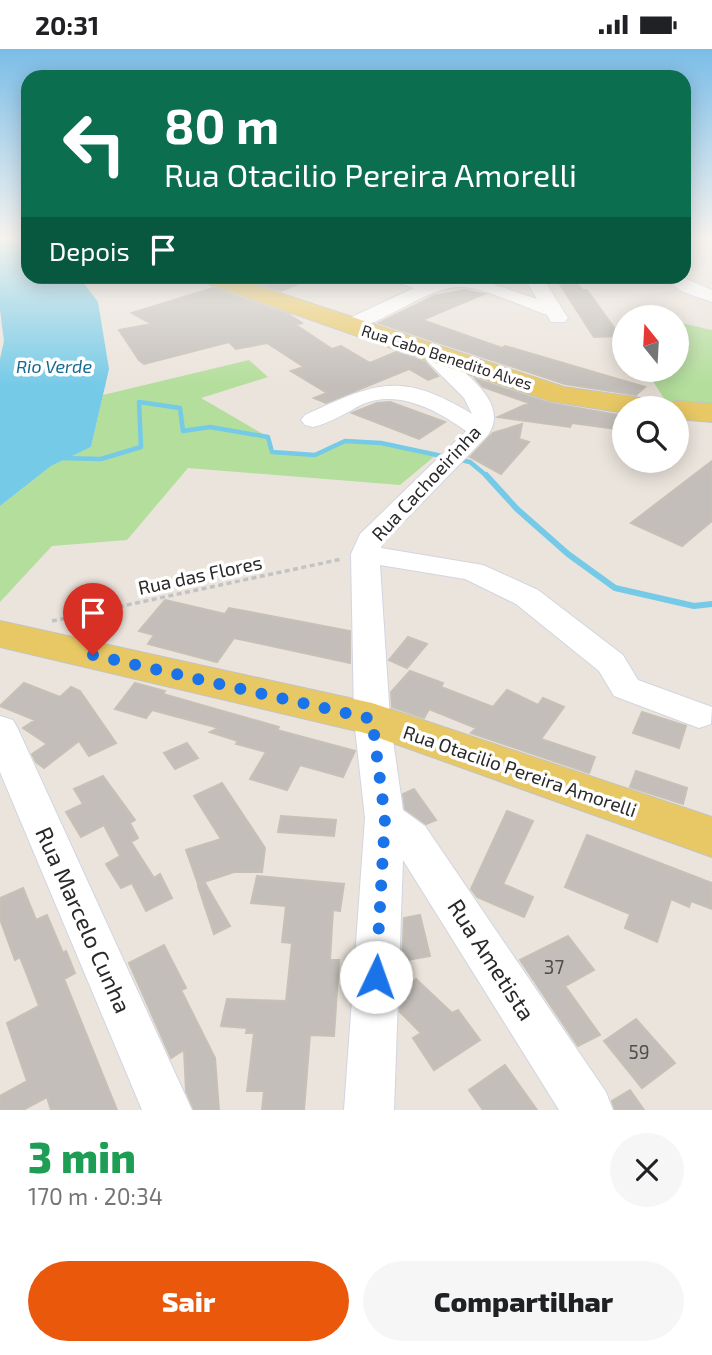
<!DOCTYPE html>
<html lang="pt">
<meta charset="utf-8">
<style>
body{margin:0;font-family:"Exo 2",sans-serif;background:#f6f6f6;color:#202124;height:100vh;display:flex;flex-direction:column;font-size:26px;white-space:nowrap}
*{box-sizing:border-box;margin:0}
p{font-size:23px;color:#757577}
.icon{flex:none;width:38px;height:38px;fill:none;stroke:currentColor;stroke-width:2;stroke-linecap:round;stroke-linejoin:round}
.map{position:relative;height:1061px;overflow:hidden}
.sheet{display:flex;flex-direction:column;background:#fff;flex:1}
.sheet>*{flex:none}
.hud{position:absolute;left:21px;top:21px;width:670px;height:214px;border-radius:21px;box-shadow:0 4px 18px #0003;background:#0b6e4f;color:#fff;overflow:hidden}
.needle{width:46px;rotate:342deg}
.fabs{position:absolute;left:612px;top:256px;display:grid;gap:14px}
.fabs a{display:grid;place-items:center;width:77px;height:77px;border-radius:50%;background:#fff;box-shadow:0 4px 18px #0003;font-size:35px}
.pin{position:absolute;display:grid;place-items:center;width:60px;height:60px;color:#fff;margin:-72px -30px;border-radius:50% 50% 50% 0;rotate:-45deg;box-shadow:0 0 7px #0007}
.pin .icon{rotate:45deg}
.me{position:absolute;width:77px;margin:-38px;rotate:3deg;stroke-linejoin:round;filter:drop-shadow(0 0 5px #0008)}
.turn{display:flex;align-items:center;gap:24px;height:147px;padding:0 28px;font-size:32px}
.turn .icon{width:91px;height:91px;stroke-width:2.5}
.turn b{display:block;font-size:49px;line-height:60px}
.then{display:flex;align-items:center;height:66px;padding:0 28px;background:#0003;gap:14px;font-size:26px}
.round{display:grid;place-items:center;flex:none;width:74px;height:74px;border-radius:37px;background:#f6f6f6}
.summary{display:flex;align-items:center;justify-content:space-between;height:119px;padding:0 28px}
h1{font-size:42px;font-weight:800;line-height:52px;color:#1e9e55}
.cta{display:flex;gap:14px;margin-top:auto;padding:14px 28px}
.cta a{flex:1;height:80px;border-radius:42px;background:#ea580c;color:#fff;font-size:28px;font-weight:800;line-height:80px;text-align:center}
.cta a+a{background:#f6f6f6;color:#202124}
.status{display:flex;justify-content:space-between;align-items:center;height:49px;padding:0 35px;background:#fff;direction:ltr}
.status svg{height:19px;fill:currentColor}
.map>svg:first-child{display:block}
.green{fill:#b3de9b}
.water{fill:#75cae7}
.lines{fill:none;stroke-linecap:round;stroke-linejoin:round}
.stream-far1{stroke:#75cae7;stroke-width:4.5}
.stream{stroke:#75cae7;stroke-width:6}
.building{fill:#c3beb9;stroke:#c6c0b6;stroke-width:2}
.minor-casing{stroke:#d1d5e1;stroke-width:2}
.major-casing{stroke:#c3c3c3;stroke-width:2}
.path{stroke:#c3c3c3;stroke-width:3.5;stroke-dasharray:5 3.5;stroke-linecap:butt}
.minor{fill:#fff;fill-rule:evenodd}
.major{fill:#e8c864;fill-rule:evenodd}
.route{stroke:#1a73e8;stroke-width:12;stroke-dasharray:0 21.6}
.labels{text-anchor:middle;stroke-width:7;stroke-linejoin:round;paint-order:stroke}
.far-street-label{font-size:16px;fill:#292929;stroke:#fff}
.far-water-label{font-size:18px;font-style:italic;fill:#156892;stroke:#fff}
.street-label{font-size:19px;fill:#292929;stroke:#fff}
.near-number-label{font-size:19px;fill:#504e4d}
.near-street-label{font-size:23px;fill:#292929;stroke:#fff}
</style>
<div class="status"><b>20:31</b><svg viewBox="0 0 49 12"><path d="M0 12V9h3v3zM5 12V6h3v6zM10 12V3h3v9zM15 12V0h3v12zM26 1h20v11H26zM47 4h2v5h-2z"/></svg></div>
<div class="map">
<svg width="712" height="1061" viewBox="0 0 712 1061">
<rect width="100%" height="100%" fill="#ebe4dc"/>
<path class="green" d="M677,273L712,281V357L667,354L645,320H677Z
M249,311L268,328L201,349L268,388L272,403L315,406L345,392L381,394L436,406L400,436L188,419L127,491L52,497L0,553V457L51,417L91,398L103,346Z"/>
<path class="water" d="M0,189H28V228H79L98,253L109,320L91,398L51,417L0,457V310L4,292L0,261Z"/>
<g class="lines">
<path class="stream-far1" d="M60,409L101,410L141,398L139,353L180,359L183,382L210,378L268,388L272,403L315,406L345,392L381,394L470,413L488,428"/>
<path class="stream" d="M486,426L517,460L568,505L615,539L694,557L712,555"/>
</g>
<path class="building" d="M262,228H315L281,242L256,234Z
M559,234H577L582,241H587L620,287L594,288Z
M213,239L288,265L302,274L296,276L332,300L341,297L370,314L396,303L425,313L438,327L428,331L409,320L326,354L314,349L327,344L291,322L304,318L267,294L236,300L229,293L144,315L139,311L119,281L152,275L132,264Z
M464,241L484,245L422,271L502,299L505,297L645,338L636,346L565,335L379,274L434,247Z
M476,330L549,354L625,367V381L572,374L570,378L498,368L529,354L483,338Z
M390,353L445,373L419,390L352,364L377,354Z
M522,375L519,390L529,393L501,425L470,408L493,384Z
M712,412V472L682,497L631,474Z
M165,551L225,565L229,559L350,582V614L234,589L217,613L148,595L154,586L139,582Z
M408,588L427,595L407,619L389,611Z
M410,622L443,634L441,638L493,658L507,641L538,656L543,649L564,658L541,690L595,708L589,724L471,684L476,679L429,660L424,669L392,658L391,643Z
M24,634L60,648L71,638L80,642L116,694L89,707L79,692L44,719L36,713L32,705L47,695L23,679L35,671L0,657Z
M135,634L165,642L163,645L279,678L277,681L355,702L343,728L300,716L287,741L250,730L266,703L236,695L238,692L210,683L219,679L152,661L146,669L115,660Z
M642,663L686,677L679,699L633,684Z
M187,694L198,709L175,720L164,704Z
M636,722L687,739L683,755L630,738Z
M103,727L135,771L130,774L138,789L131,793L154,829L160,825L172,849L146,862L132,834L121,839L106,815L120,807L104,776L81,788L66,763L83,755L74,740Z
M222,734L265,799L262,823H234L198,835L186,801L221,790L194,747Z
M414,740L436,771L426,775L405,760L403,745Z
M507,762L533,772L503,835L533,848L524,868L477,848L471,840Z
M281,767L336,771L334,787L278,783Z
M587,786L712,834V860L691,852L689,858L671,850L657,893L625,879L630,865L565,838Z
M257,827L344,835L340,862L333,861L330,911H339L334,987L310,986L304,1061H262L264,1042H247L254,984H246L247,979L221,977L227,950L286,952L292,894L282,893L286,857L251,854Z
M205,834L230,877L214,885L198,837Z
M23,839L36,871L47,866L63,904L66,902L75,924L64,930L117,1061H51L47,1048L23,1061H0V1047L27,1032L7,974L39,957L20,908L15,911L0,870V849Z
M420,866L430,907L402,912L404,869Z
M568,887L594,921L565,937L600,986L578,997L520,911Z
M164,896L186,939L181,941L215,1009L219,1061H194L186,1042L184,1001L171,1009L129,914Z
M416,930L452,964L458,961L480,991L434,1021L413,989L421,984L400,963L401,943Z
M636,970L675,1014L642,1039L604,992Z
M505,1016L537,1061H483L469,1041Z
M630,1041L644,1061H615L612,1052Z"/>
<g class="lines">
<defs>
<path id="minor" d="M233,228H259C252,236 235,240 225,238L222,234Z
M390,228H415L431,233L454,228H472L537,250L524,228H542L568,269L565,273H551L547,266C526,259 484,239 464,238C426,235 370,287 343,280L340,276L343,272L414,239L393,232Z
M661,228H682L712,241V253L683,243Z
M429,298L436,300C458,319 512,352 488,386L383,494L381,499L483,516L538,541L623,606L638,631L712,658L711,675L699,679L614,647L599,622L516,555L465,530L380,516L390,670L403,761L425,777L606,1043L613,1061H559L403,811L394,1061H344L365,769L354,670L351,505L360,485L466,382C437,361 398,340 363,355C347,363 331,374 313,378L305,376L301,371L305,366C375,334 400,321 472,365L464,349L419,304L422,300Z
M0,667L13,671L18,680L192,1061H142L0,723Z"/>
<path id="major" d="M200,228H231L564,338L648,350L658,353L662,359H625V364L550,352L420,309L203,233Z
M677,352L712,355V373L677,370V359H664L667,355Z
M0,572L372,654L712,768V808L365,684L0,598Z"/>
</defs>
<use href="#minor" class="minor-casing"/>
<use href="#major" class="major-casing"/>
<path class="path" d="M52,572L342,510"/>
<use href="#minor" class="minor"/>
<use href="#major" class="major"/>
</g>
<linearGradient id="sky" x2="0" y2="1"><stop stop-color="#7abde8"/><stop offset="0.56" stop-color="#f6f3ef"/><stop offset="1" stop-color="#f6f3ef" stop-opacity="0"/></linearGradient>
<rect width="712" height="337" fill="url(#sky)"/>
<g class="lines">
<path class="route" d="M93,606L372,670L385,769L376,928"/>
</g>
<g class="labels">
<g class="far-street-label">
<text transform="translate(447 308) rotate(18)" y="6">Rua Cabo Benedito Alves</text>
</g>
<g class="far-water-label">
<text x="54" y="324">Rio Verde</text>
</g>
<g class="street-label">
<text transform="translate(426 434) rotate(-47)" y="7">Rua Cachoeirinha</text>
<text transform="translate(200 526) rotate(-12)" y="7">Rua das Flores</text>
<text transform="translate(520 722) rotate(19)" y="7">Rua Otacilio Pereira Amorelli</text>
</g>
<g class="near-number-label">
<text x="554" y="925">37</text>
<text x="639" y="1010">59</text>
</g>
<g class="near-street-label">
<text transform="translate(83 871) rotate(66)" y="8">Rua Marcelo Cunha</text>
<text transform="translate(491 911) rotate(57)" y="8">Rua Ametista</text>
</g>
</g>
</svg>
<div class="fabs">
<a><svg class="needle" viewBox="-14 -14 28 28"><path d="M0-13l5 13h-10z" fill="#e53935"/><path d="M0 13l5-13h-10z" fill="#757577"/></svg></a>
<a><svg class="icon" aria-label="search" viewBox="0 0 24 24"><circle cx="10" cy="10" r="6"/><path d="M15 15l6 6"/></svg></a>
</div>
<div class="pin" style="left:93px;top:606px;background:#d93025"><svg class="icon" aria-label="arrive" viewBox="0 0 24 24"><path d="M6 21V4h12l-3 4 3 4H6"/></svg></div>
<svg class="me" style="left:376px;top:928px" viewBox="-20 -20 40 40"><circle r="19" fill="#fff"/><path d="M0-13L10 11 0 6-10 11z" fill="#1a73e8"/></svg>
<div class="hud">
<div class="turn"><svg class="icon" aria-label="left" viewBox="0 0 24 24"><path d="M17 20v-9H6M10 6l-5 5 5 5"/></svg><div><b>80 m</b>Rua Otacilio Pereira Amorelli</div></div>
<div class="then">Depois<svg class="icon" aria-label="arrive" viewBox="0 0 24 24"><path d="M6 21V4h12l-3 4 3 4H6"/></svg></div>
</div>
</div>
<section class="sheet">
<div class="summary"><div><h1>3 min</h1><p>170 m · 20:34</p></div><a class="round"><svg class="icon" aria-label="close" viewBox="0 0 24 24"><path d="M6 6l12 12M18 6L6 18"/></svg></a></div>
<div class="cta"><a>Sair</a><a>Compartilhar</a></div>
</section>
